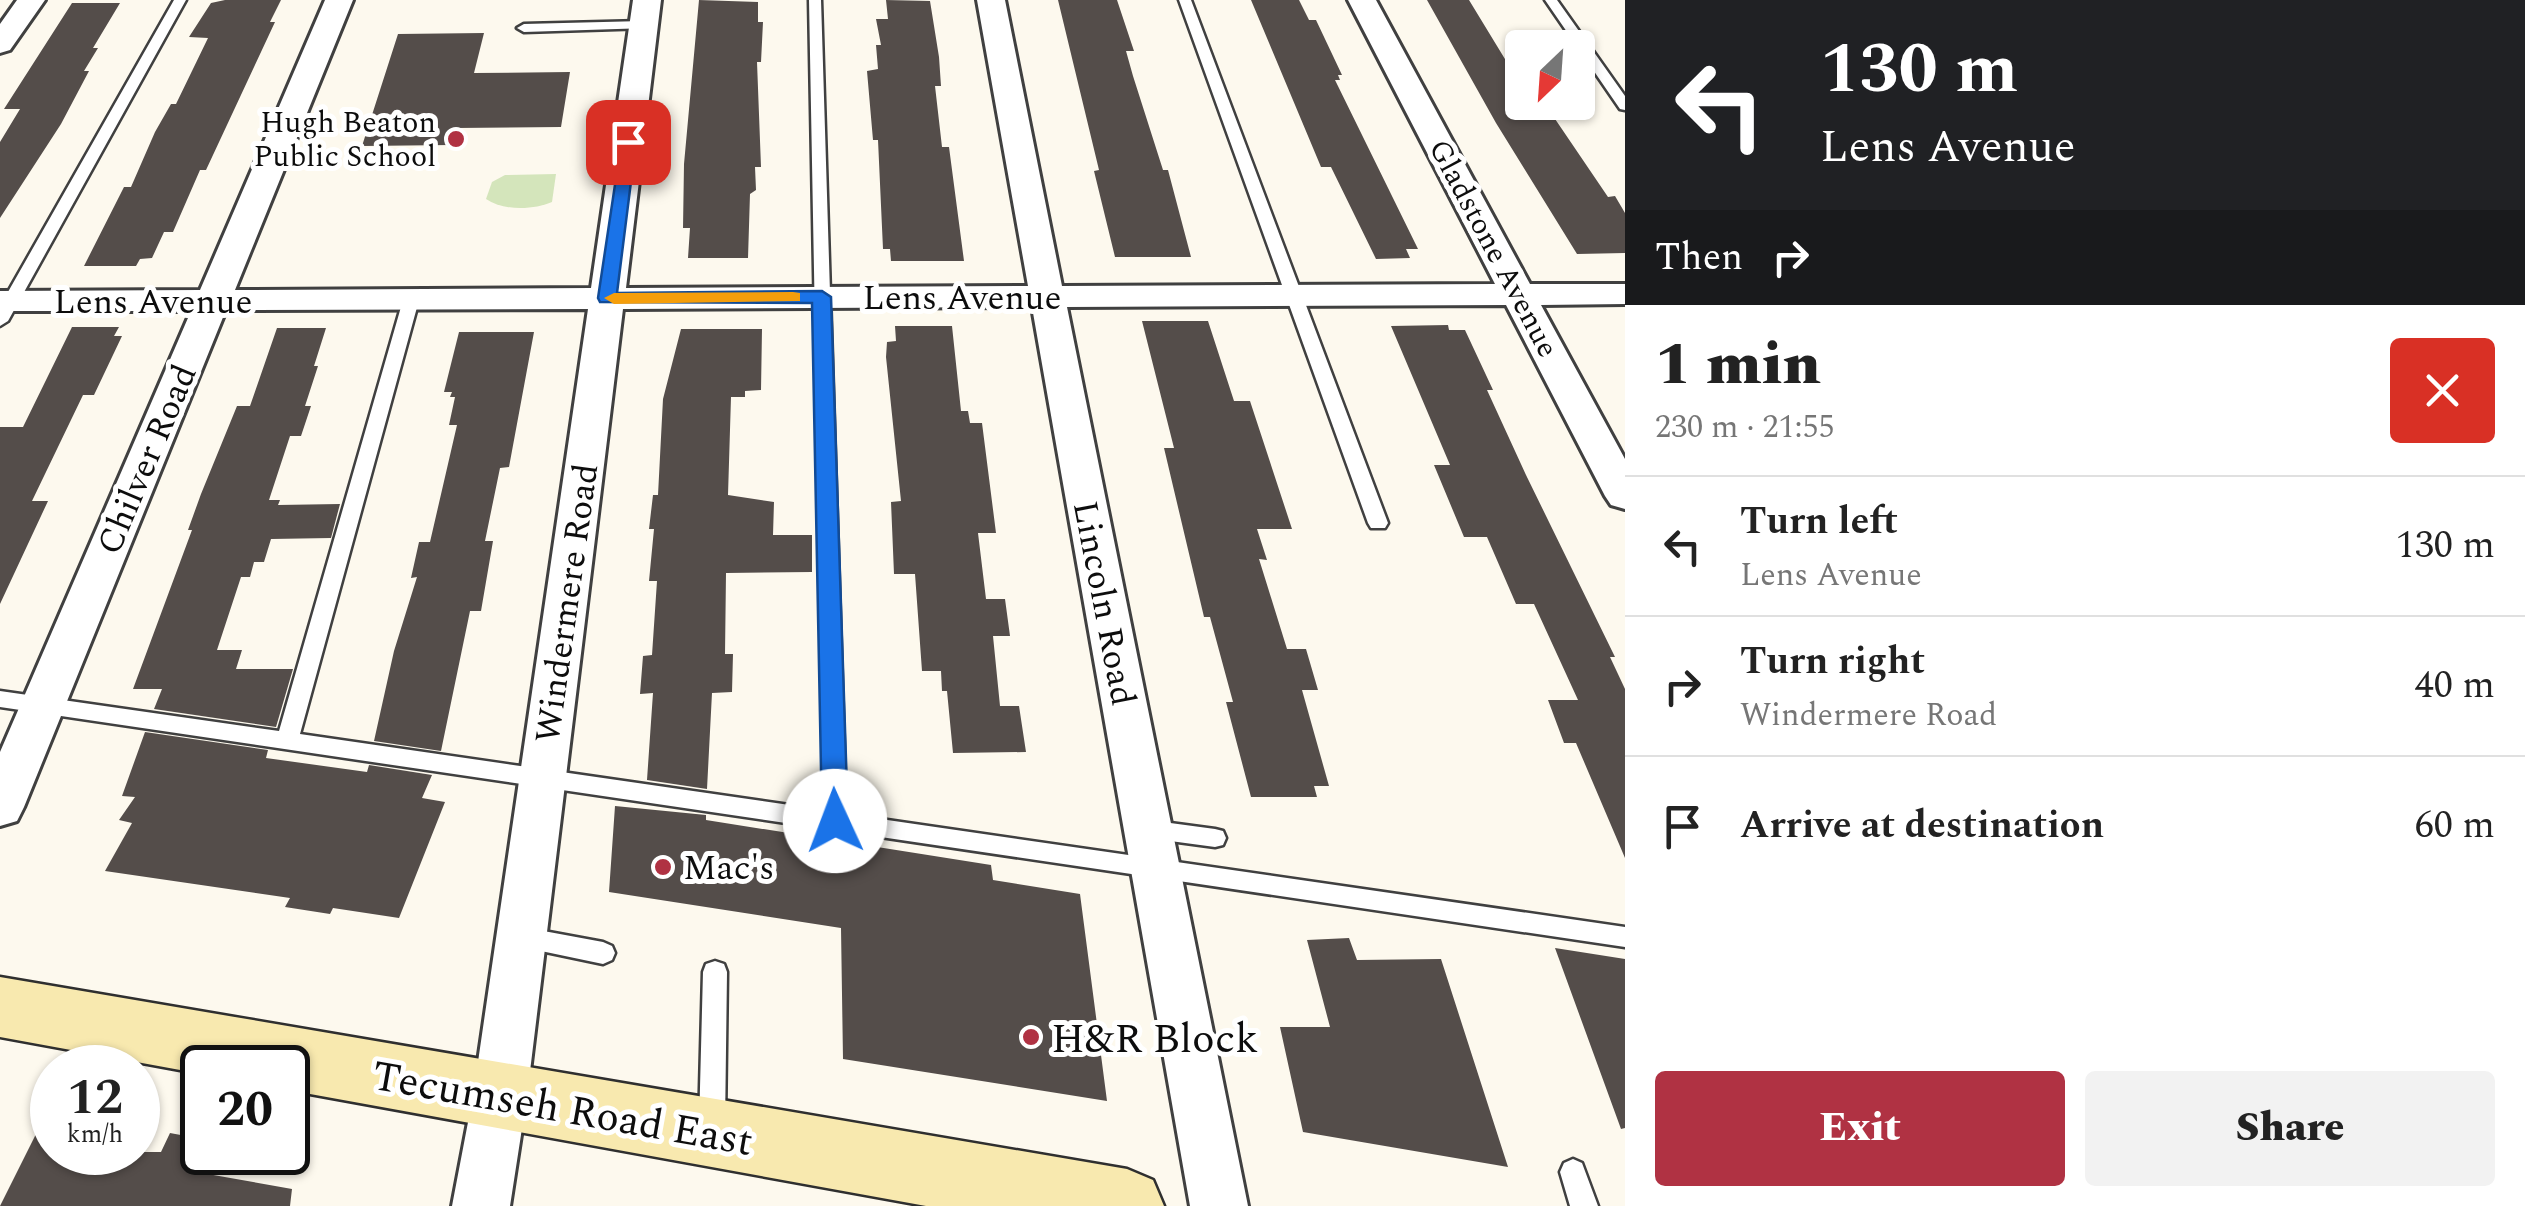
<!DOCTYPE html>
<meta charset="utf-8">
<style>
body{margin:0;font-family:Spectral,serif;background:#f2f2f2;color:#222;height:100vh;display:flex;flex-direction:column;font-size:38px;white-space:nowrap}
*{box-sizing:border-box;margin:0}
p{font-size:32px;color:#767676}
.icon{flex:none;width:55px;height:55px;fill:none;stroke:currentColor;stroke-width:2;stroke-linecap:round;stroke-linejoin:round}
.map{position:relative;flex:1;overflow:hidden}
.sheet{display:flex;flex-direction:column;background:#fff;width:900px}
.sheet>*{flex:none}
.banner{background:#202124;color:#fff;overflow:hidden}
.needle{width:65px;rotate:205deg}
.controls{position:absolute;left:1505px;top:30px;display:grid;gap:20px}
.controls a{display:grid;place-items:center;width:90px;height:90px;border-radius:10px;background:#fff;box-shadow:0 2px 8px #0004;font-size:50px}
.speed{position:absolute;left:30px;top:1045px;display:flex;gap:20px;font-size:50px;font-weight:700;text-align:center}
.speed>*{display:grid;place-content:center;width:130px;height:130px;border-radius:50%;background:#fff;box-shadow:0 2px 8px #0004;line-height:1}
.speed small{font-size:25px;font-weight:400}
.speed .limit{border:5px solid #111;border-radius:15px;background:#fff;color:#111}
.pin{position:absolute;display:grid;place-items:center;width:85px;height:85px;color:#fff;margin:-42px;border-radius:20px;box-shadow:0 5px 15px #0006}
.me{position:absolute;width:110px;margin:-55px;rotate:358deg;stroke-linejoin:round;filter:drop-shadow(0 0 8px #0008)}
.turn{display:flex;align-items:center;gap:35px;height:210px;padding:0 30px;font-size:45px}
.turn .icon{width:130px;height:130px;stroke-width:2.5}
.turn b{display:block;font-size:70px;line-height:85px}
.then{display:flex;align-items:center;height:95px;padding:0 30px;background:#0003;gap:20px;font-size:38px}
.round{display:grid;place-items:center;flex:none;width:105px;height:105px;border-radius:10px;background:#f2f2f2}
.headline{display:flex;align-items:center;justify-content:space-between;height:170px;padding:0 30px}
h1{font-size:60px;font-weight:800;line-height:75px}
.cta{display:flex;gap:20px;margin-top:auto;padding:20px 30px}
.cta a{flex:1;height:115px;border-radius:10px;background:#b03243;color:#fff;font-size:40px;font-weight:800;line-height:115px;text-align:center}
.cta a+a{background:#f2f2f2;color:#222}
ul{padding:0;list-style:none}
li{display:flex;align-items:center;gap:30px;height:140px;padding:0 30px;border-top:2px solid #e0e0e0}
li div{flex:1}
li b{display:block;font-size:38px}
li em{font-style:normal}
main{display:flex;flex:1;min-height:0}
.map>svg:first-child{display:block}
.green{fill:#d4e5bb}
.building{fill:#544d4a}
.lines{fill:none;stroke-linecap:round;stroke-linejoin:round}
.service-casing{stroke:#404040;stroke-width:5}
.minor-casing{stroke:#404040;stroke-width:6}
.secondary-casing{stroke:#2f2f2f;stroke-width:5}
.service{fill:#fff;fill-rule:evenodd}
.minor{fill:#fff;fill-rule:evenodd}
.secondary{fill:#f8e9af;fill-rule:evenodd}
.route{fill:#1a73e8;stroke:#114b97;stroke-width:2.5}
.slow{fill:#f59e0b}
.poi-dot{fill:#b03243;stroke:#fff;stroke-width:4}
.labels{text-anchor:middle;stroke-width:10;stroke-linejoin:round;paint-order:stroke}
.far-poi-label{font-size:30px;fill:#0d0d0d;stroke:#fff;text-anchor:end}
.far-street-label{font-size:30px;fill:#0d0d0d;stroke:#fff}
.street-label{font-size:35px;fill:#0d0d0d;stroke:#fff}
.poi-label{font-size:35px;fill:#0d0d0d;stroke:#fff;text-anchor:start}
.near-poi-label{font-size:42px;fill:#0d0d0d;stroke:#fff;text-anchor:start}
.near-street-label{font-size:42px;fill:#0d0d0d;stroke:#fff}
</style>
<main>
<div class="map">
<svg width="1625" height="1206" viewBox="0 0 1625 1206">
<rect width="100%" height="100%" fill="#fdf9ee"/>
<path class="green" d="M556,174L552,202C534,210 503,211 486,199L492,182L505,175Z"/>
<path class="building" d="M225,0H281L270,22H275L206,170H200L173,232H164L152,258L140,259L136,266H84L124,187H131L155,132L171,104H176L208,38L189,37L211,3Z
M699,0L758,2V22H763L761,62H757L761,167H755L756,190L750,194L748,258H688L690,228H683L684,164Z
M886,0L930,1L939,57L941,86H935L942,147H949L964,261H891L890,249H883L878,140H873L867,71L878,69L876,45H881L876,19H888Z
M1058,0H1117L1134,51H1126L1133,76L1163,170H1168L1191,257H1115L1094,171L1099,170Z
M1251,0H1299L1309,20H1316L1342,75H1338L1340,80H1335L1418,249H1406L1410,258L1376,259L1331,167H1321Z
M1427,0H1469L1522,87V102H1539L1545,113H1551L1608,197L1615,196L1625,213V253L1577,254L1496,123Z
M72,3H120L93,48H98L84,71H89L61,124L0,218V142L20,109H4Z
M484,33L474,73L570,72L561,127L455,128L451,145L362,146L398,34Z
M1142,321H1208L1234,401H1250L1292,529H1257L1267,560L1259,559L1287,649H1306L1318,690H1302L1329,786H1314L1317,797H1251L1226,702H1233L1210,617H1204L1164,448H1174Z
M1448,325L1449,330H1465L1493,390H1487L1526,475L1615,657H1610L1625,689V858L1576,743H1564L1548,700H1578L1534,604H1516L1487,537H1464L1434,465H1450L1391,326Z
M895,326H952L961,411H968L970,423H982L996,533H978L986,599H1005L1010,636H993L1000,706H1019L1026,752L953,753L947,691H942L941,671H922L915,574H894L891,502L901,501L886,357L887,342L896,341Z
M72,327H119L114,336H122L94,395H83L32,501H48L0,604V427H23Z
M277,328H326L314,366H318L305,406H311L301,436H290L269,500H280L278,505L340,504L331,538L271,539L264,562H254L250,577H241L217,650H242L236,669H293L276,727L154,709L162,689H133L192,530H188L201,494L237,406H250Z
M681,329H762L761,390L745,391V397H731L728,495L774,502L773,535H812V572L726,573L725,654H733L732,692L712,693L707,789L647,780L653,693L640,694L643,656L652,655L657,581H649L654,529H649L653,495H658L663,399Z
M459,332H534L509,467L500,468L485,541H493L481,611H470L441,751L374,741L394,651L417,577L411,578L419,542H430L457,425H449L455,397H450L452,392H444Z
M145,732L268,750L266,758L367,772L369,765L432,775L422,798L445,802L399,918L333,908L330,914L285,907L290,898L105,871L132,823L119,820L135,797L122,796Z
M615,806L706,815V820L991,865L993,880L1080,894L1107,1101L843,1059L841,928L609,892Z
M1349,938L1357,960L1441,959L1508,1167L1303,1132L1280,1027H1330L1307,940Z
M1555,948L1625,959V1128L1621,1129Z
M52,1102V1152H161L170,1133L202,1139V1173L292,1189L290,1206H0Z"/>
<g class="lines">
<defs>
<path id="service" d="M174,0H186L8,321L0,326V306Z
M809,0H821L846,814L1625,927V947L0,707V691L279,731L403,300L411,295L419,300L300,734L824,810Z
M1179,0H1191L1388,523L1385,528H1371L1368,523Z
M1545,0H1557L1625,96V110L1620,109Z
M643,21L650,25L648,28L524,32L517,28L524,24Z
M628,138L635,142L633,145L603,148L596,144L603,140Z
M1148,820L1215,829L1223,831L1226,838L1223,845L1215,847L1148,838L1140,836L1137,829L1140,822Z
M522,927L603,942L612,946L615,953L612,960L603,964L522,947L514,944L510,937L514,930Z
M715,961L724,964L727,972L725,1126L721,1135L712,1138L703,1135L699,1126L703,972L706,964Z
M1573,1159L1582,1163L1598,1206H1570L1560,1172L1564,1163Z"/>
<path id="minor" d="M17,0H45L10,50L0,53V24Z
M325,0H353L235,290L591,288L633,0H661L626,288L1028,286L977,0H1005L1062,286L1495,284L1348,0H1376L1530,284H1625V304L1541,305L1625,459V509L1611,505L1605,496L1506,305L1067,307L1248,1206H1190L1032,307L623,309L527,1096L510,1206H452L473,1096L588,309L226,310L24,807L17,821L0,826V752L191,311H0V291L200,290Z"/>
<path id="secondary" d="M0,977L1127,1169L1153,1180L1164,1206H926L288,1090V1068H202V1074L0,1037Z"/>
</defs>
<use href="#service" class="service-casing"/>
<use href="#minor" class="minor-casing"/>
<use href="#secondary" class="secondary-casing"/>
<use href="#service" class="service"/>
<use href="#minor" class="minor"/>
<use href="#secondary" class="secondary"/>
</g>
<path class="route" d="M622,138L636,142L617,293L822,291L831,297L848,821L844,829L835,832L826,829L822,821L812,303L600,302L598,298Z"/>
<path class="slow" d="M793,292L800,293V301L614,304L604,298L614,293Z"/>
<g class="poi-dot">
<circle cx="456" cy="139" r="10"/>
<circle cx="663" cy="867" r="10"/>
<circle cx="1031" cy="1037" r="10"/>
</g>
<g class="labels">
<g class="far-poi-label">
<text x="436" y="132">Hugh Beaton<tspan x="436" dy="34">Public School</tspan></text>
</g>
<g class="far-street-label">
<text transform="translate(1494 248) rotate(62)" y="10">Gladstone Avenue</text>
</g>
<g class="street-label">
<text x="962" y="309">Lens Avenue</text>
<text x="153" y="313">Lens Avenue</text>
<text transform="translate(146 459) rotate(-67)" y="12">Chilver Road</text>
<text transform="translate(566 603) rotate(-82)" y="12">Windermere Road</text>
<text transform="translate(1105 603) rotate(79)" y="12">Lincoln Road</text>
</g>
<g class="poi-label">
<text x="683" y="879">Mac's</text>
</g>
<g class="near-poi-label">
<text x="1051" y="1052">H&amp;R Block</text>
</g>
<g class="near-street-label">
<text transform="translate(563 1107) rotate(10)" y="15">Tecumseh Road East</text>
</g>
</g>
</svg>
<div class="controls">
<a><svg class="needle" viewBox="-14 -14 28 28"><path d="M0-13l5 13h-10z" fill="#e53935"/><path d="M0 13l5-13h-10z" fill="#767676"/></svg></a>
</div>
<div class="speed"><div>12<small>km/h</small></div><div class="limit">20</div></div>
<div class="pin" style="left:628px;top:142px;background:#d93025"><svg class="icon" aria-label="arrive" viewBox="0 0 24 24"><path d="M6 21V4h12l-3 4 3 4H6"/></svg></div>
<svg class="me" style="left:835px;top:821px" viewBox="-20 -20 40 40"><circle r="19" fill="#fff"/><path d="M0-13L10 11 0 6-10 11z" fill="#1a73e8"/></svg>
</div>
<section class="sheet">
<div class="banner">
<div class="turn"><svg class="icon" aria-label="left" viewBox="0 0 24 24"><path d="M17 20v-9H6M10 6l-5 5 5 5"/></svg><div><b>130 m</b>Lens Avenue</div></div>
<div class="then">Then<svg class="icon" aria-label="right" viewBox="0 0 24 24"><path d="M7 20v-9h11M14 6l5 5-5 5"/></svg></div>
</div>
<div class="headline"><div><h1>1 min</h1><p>230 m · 21:55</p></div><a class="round" style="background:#d93025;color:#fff"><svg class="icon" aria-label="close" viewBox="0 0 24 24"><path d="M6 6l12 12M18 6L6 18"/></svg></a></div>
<ul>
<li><svg class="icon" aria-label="left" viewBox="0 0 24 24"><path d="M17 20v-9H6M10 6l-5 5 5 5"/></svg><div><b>Turn left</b><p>Lens Avenue</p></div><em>130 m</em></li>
<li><svg class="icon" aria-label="right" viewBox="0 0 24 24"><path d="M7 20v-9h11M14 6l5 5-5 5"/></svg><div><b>Turn right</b><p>Windermere Road</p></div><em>40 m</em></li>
<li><svg class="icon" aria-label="arrive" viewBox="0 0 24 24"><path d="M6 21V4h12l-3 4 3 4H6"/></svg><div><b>Arrive at destination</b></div><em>60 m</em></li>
</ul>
<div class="cta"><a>Exit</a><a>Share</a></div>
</section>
</main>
